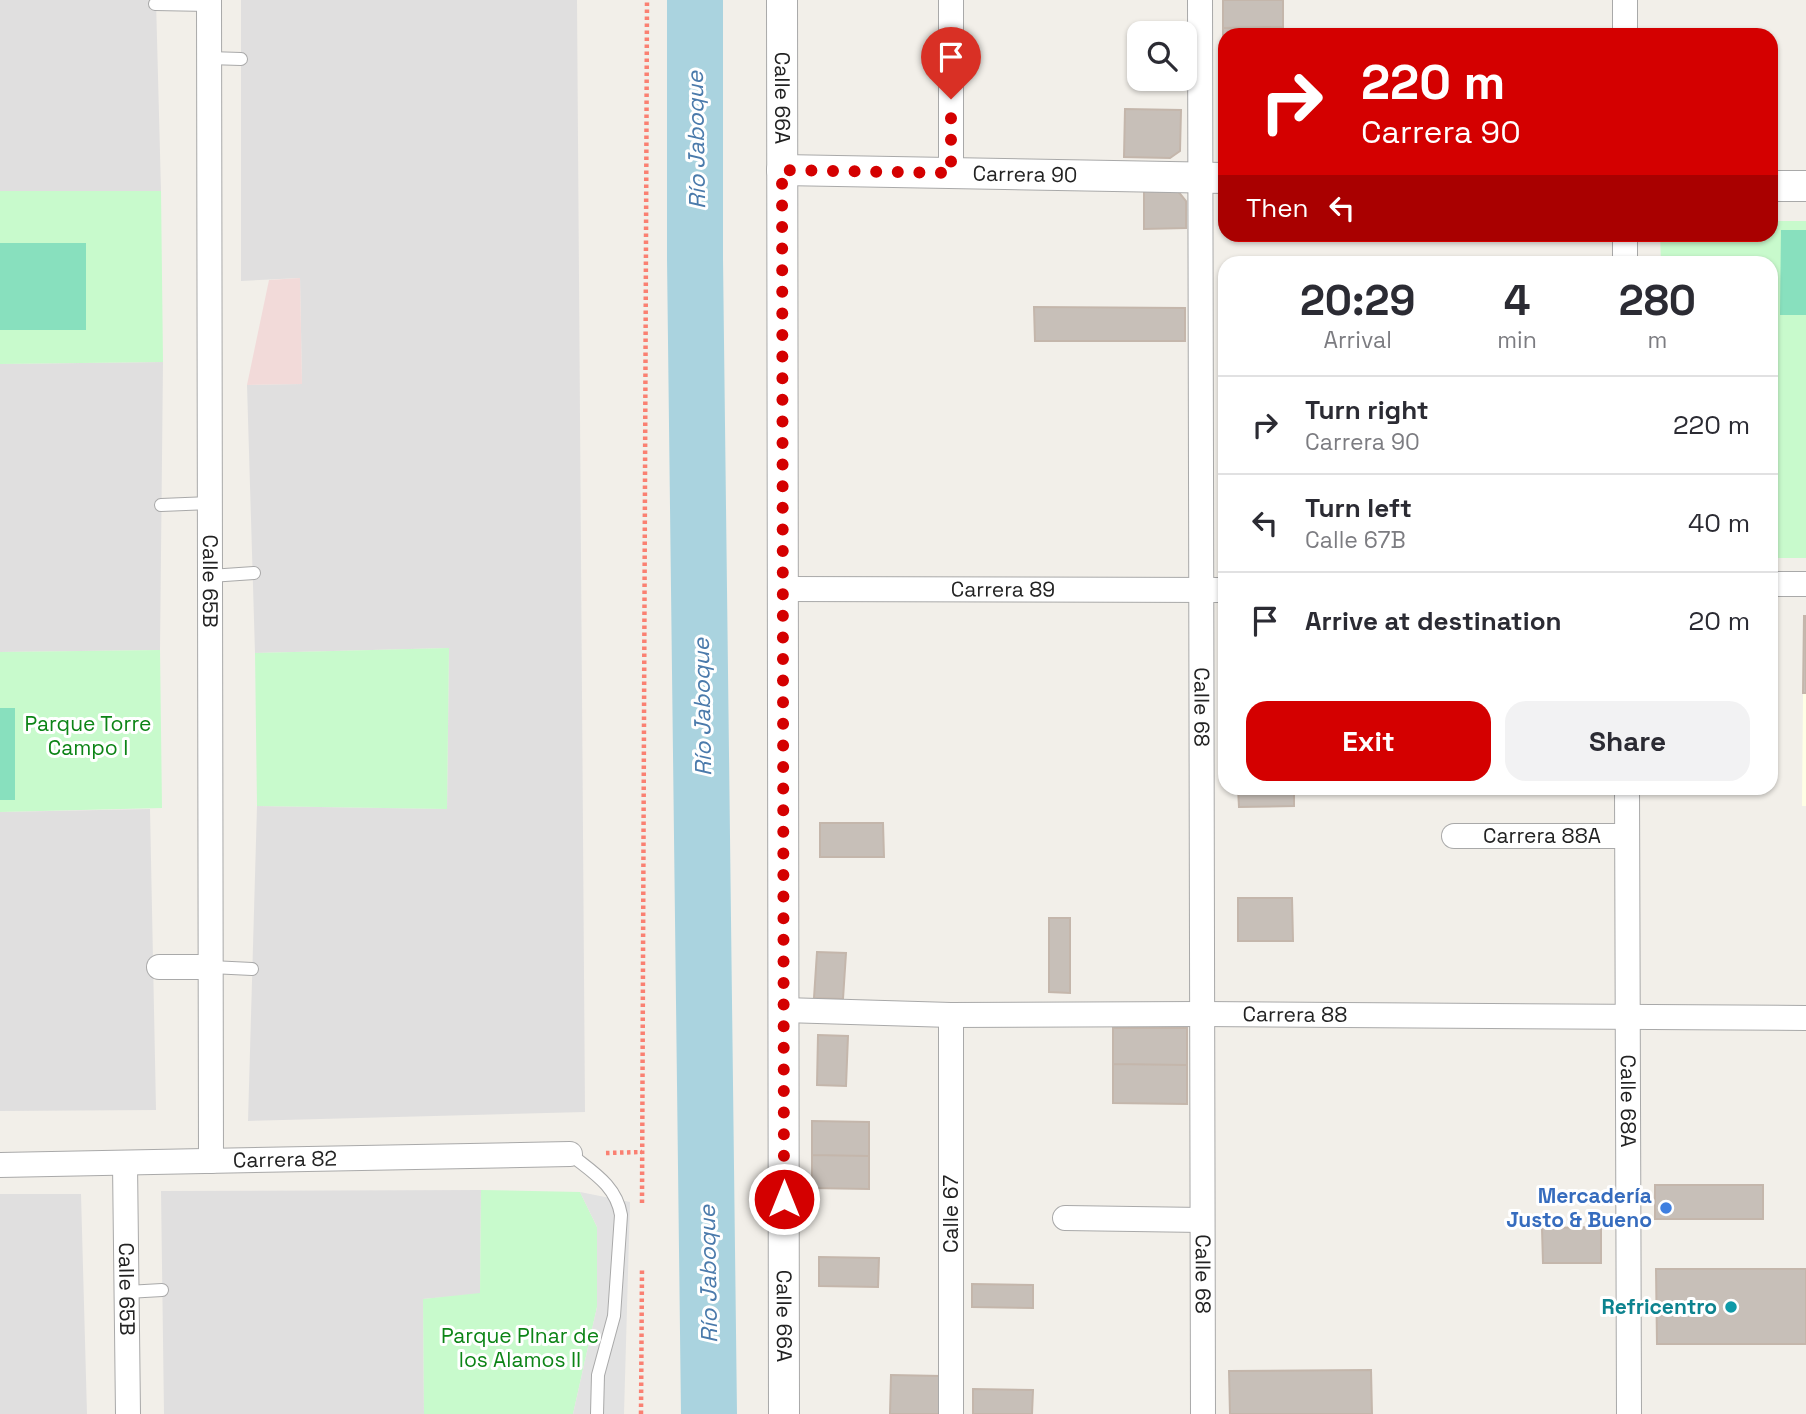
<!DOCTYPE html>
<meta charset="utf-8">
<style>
body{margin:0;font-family:"Space Grotesk",sans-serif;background:#f2f2f3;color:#2b2b33;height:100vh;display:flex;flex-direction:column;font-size:26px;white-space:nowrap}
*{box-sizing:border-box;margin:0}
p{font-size:23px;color:#7c7c81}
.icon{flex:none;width:38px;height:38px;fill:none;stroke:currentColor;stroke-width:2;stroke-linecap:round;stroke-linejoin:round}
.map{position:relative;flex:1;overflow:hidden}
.sheet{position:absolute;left:1218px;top:256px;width:560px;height:539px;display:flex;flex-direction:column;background:#fff;border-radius:21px;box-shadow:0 2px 5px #0004}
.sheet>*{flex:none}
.banner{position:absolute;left:1218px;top:28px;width:560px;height:214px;border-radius:21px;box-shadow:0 2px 5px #0004;background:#d40000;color:#fff;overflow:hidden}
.fabs{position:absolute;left:1127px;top:21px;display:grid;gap:14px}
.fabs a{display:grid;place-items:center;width:70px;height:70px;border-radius:14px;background:#fff;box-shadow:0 2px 5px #0004;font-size:35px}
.pin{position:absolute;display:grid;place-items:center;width:60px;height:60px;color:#fff;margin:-72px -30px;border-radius:50% 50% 50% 0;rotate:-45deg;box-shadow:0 0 7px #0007}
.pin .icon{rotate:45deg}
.me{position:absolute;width:77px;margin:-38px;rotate:0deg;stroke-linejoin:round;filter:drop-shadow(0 0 5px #0008)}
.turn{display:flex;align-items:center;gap:24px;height:147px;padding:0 28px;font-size:32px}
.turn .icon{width:91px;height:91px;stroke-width:2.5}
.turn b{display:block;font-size:49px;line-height:60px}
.then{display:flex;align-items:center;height:66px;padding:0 28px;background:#0003;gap:14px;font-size:26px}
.eta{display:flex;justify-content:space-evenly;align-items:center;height:119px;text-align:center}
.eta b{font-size:42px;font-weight:600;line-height:49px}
.button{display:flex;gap:14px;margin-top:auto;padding:14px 28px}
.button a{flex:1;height:80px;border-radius:21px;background:#d40000;color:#fff;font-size:28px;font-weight:600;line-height:80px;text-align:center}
.button a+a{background:#f2f2f3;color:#2b2b33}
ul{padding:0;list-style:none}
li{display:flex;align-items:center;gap:21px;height:98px;padding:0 28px;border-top:2px solid #e1e1e2}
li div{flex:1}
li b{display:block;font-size:26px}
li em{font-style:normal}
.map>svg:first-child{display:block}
.residential{fill:#e0dfdf}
.commercial{fill:#f2dad9}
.education{fill:#ffffe5}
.park{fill:#c8facc}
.pitch{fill:#88e0be}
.parking{fill:#e2e2e2}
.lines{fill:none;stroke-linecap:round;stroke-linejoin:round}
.river{stroke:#aad3df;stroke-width:56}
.building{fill:#c7bfb8;stroke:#c4b6ab;stroke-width:2}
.service-casing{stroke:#a9a9a9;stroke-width:14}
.minor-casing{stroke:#a9a9a9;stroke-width:26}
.tertiary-casing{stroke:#a9a9a9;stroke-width:32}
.path{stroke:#fa8072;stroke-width:4.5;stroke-dasharray:3.5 3.5;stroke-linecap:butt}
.service{stroke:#fff;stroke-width:12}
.minor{stroke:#fff;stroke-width:24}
.tertiary{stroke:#fff;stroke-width:30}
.route{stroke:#d40000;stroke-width:12;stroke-dasharray:0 21.6}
.shop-dot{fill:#3f7fe0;stroke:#fff;stroke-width:2.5}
.culture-dot{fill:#0f9aa8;stroke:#fff;stroke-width:2.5}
.labels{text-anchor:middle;stroke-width:6;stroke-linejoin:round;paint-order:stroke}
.street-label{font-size:21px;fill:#222;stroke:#fff}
.park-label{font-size:21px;fill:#0c8416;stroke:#fff}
.shop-label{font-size:21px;font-weight:bold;fill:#366cbe;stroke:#fff;text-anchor:end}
.culture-label{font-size:21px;font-weight:bold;fill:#0d838f;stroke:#fff;text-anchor:end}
.water-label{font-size:23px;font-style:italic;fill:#4a7aab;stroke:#fff}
</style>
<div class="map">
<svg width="1806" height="1414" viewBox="0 0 1806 1414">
<rect width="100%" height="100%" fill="#f2efe9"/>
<path class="residential" d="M0,0H156L161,191H0Z
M241,0H577L585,1112L248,1121L257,806L447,809L449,648L255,653L247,385L302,384L300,278L241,281Z
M163,362L160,650L0,652V364Z
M150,809L156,1110L0,1111V812Z
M481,1190L480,1294L423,1299L424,1414H164L161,1191Z
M0,1194H81L87,1414H0Z"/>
<path class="commercial" d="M300,278L302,384L247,385L269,280Z"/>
<path class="education" d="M1803,693H1806V806H1802Z"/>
<path class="park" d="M0,191H161L163,362L0,364Z
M1771,221H1806V558H1771V262H1661L1660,235L1771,234Z
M449,648L447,809L257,806L255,653Z
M160,650L162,808L0,812V800H14V708H0V652Z
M481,1190L580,1192L597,1227V1307L573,1414H424L423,1299L480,1293Z"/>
<path class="pitch" d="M1781,230H1806V315H1780Z
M0,243H86V330H0Z
M0,708H15V800H0Z"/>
<path class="parking" d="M580,1192L630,1202L624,1414H573L597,1307V1227Z"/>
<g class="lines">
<path class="river" d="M695,0V259L709,1414"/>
</g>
<path class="building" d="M1223,0H1283V27L1223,28Z
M1270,27V35H1225V60H1223V28Z
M1223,60H1225V99H1223Z
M1223,99H1225V156H1223Z
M1125,109L1181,110L1180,151L1170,158L1124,157Z
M1177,190L1186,201V228L1144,229V191Z
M1034,307L1185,308V341H1035Z
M1804,616H1806V693H1803Z
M1238,788H1294V806L1239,807Z
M820,823H883L884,857H820Z
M1238,898H1292L1293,941H1238Z
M1049,918H1070V993L1049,992Z
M817,952L846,953L843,999L814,998Z
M1113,1028H1187V1065L1113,1064Z
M818,1035L848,1036L846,1086L817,1085Z
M1113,1064L1187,1065V1104L1113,1103Z
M812,1121L869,1122V1156L812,1155Z
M812,1155L869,1156V1189L812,1188Z
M1655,1185H1763V1219H1655Z
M1601,1227V1263H1543L1542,1228Z
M819,1257L879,1258L878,1287L819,1286Z
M1656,1269H1806V1344H1657Z
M972,1284L1033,1285V1308L972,1307Z
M1371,1370L1372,1414H1230L1229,1371Z
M891,1375L941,1376L940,1414H890Z
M973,1389L1033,1390L1032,1414H973Z"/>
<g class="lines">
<defs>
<path id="service" d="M155,4L209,5
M209,58L241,59
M161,505L210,503
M210,576L254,573
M211,967L252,969
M570,1154C592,1172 616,1185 621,1215L614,1316L598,1375L597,1414
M127,1292L162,1290"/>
<g id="minor">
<path id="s1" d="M209,0L211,1161"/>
<path d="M951,0V173"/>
<path id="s2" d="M1200,0L1203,1414"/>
<path d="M1625,0V35"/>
<path d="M1625,234V262"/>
<path d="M1771,584H1806"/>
<path id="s3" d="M783,589L1225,590"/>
<path id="s4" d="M1627,788L1629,1414"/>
<path id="s5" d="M1454,836H1627"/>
<path d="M159,967H211"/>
<path id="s6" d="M784,1010L951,1015L1202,1014L1806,1018"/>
<path d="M951,1015V1414"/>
<path id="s7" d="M125,1163L128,1414"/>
<path id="s8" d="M0,1165L570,1154"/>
<path d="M1065,1218L1202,1220"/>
</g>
<g id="tertiary">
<path id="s9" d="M782,0L784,1414"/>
<path id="s10" d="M782,170L1225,178"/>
<path d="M1771,186H1806"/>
</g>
</defs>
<use href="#service" class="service-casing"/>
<use href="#minor" class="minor-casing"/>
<use href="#tertiary" class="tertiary-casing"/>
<path class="path" d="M606,1153L642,1152
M642,1203L647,0
M641,1414L642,1268"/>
<use href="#service" class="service"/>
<use href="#minor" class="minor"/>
<use href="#tertiary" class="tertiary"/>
</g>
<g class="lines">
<path class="route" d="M784,1199L782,170L951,173V99"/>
</g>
<circle class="shop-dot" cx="1666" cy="1208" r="7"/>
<circle class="culture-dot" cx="1731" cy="1307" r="7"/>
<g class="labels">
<g class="street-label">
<text dy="7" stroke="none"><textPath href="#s9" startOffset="98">Calle 66A</textPath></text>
<text dy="7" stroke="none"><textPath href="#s10" startOffset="243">Carrera 90</textPath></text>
<text dy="7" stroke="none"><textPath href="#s1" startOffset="581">Calle 65B</textPath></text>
<text dy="7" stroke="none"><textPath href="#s3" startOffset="220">Carrera 89</textPath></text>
<text dy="7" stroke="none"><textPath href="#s2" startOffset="707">Calle 68</textPath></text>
<text dy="7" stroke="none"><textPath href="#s5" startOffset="88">Carrera 88A</textPath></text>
<text dy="7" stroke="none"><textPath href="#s6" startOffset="511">Carrera 88</textPath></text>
<text dy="7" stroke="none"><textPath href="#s4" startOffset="313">Calle 68A</textPath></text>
<text dy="7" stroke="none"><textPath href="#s8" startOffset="285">Carrera 82</textPath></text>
<text transform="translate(951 1214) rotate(-90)" y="7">Calle 67</text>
<text dy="7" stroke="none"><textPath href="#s2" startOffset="1274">Calle 68</textPath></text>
<text dy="7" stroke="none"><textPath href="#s7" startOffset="126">Calle 65B</textPath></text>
<text dy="7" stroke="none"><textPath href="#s9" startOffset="1316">Calle 66A</textPath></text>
</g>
<g class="park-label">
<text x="88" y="731">Parque Torre<tspan x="88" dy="24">Campo I</tspan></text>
<text x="520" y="1343">Parque PInar de<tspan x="520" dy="24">los Alamos II</tspan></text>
</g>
<g class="shop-label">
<text x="1652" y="1203">Mercadería<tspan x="1652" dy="24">Justo &amp; Bueno</tspan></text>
</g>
<g class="culture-label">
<text x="1717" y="1314">Refricentro</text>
</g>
<g class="water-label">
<text transform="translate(696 140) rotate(-91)" y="8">Río Jaboque</text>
<text transform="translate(702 707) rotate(-91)" y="8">Río Jaboque</text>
<text transform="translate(708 1274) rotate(-91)" y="8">Río Jaboque</text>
</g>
</g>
</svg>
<div class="fabs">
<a><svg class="icon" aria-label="search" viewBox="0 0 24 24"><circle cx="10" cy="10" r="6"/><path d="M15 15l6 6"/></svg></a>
</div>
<div class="pin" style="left:951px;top:99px;background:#d93025"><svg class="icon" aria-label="arrive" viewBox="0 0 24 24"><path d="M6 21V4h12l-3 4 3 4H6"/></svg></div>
<svg class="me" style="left:784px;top:1199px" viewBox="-20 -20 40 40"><circle r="17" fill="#d40000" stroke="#fff" stroke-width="3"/><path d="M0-11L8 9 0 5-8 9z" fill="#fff"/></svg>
<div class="banner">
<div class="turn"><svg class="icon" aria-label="right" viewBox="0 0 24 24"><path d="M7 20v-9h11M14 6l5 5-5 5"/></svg><div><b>220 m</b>Carrera 90</div></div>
<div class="then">Then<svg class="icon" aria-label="left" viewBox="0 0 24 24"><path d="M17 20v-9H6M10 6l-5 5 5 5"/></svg></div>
</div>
<section class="sheet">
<div class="eta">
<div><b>20:29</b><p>Arrival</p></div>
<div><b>4</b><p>min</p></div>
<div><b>280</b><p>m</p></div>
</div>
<ul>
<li><svg class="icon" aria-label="right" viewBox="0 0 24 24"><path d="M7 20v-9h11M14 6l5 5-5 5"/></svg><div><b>Turn right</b><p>Carrera 90</p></div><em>220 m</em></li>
<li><svg class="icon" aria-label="left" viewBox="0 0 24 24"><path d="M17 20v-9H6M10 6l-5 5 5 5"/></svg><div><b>Turn left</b><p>Calle 67B</p></div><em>40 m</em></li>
<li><svg class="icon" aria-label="arrive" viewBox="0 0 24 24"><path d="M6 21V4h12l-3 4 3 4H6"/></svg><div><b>Arrive at destination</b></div><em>20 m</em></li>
</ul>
<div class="button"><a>Exit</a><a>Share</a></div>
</section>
</div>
